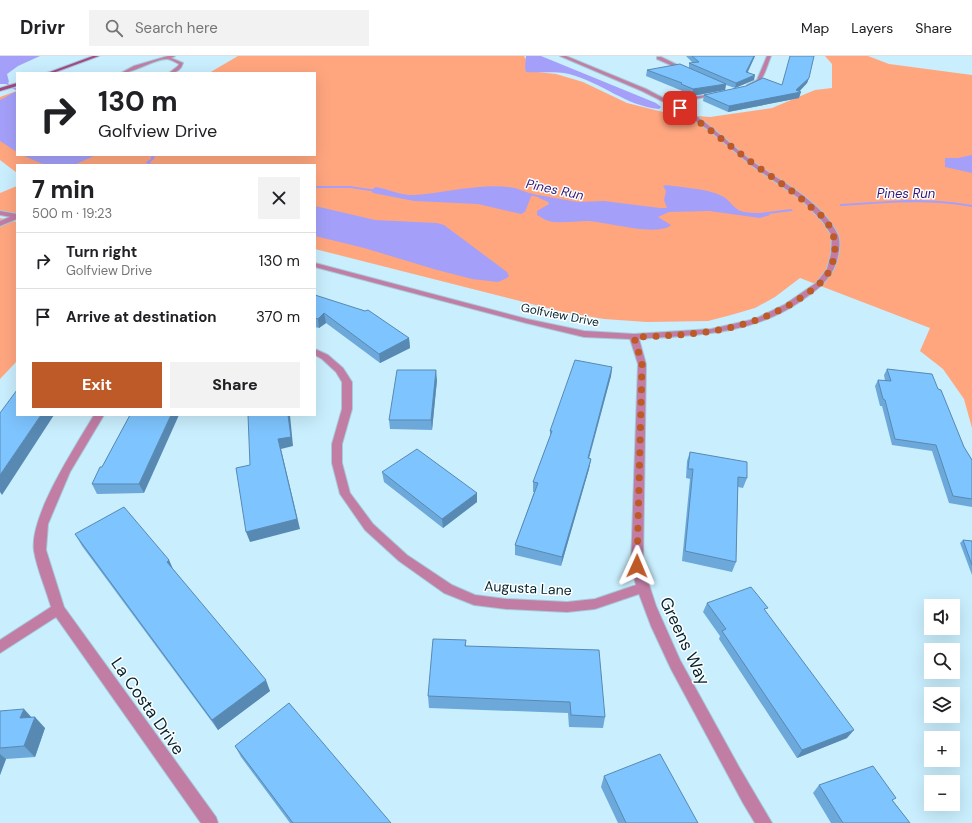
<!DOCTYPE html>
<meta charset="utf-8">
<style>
body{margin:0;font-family:"DM Sans",sans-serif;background:#f2f2f2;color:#202124;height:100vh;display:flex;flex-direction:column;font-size:15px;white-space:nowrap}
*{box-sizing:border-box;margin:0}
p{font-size:13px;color:#757577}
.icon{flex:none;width:22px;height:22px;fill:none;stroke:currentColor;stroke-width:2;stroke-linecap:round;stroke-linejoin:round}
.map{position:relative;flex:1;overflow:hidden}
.sheet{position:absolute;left:16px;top:108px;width:300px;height:252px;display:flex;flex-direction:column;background:#fff;border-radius:0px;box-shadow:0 4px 16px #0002}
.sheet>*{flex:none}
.guide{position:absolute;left:16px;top:16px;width:300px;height:84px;border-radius:0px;box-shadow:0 4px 16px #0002;background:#fff;color:#202124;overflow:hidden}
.buttons{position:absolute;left:924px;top:543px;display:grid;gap:8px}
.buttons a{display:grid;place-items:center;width:36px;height:36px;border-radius:0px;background:#fff;box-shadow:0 4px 16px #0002;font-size:20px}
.pin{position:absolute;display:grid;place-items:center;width:34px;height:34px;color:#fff;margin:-17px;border-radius:8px;box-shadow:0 2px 6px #0006}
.me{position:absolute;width:44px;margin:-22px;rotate:1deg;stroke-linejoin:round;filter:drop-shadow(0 0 3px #0008)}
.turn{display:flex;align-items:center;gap:14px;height:84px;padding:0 16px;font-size:18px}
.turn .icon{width:52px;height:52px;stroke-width:2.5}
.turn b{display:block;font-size:28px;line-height:34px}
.round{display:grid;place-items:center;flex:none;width:42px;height:42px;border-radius:0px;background:#f2f2f2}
.head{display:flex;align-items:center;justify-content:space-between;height:68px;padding:0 16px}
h1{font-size:24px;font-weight:800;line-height:30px}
.primary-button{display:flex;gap:8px;margin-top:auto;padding:8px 16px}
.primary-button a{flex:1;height:46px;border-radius:0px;background:#be5a27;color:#fff;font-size:16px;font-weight:800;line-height:46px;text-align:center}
.primary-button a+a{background:#f2f2f2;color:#202124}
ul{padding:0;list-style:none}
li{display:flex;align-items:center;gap:12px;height:56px;padding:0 16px;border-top:1px solid #e0e0e0}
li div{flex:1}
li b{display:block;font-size:15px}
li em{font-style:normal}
header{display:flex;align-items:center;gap:24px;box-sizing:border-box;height:56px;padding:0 20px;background:#fff;border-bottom:1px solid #e0e0e0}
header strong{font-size:19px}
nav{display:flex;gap:22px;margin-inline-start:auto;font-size:14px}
.search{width:280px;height:36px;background:#f2f2f2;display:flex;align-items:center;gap:10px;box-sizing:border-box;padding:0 14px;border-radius:0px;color:#757577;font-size:15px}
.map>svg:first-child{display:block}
.green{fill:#ffa67f}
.water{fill:#a4a0fa}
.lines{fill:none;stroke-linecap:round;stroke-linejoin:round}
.stream{fill:#a4a0fa;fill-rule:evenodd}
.lane-casing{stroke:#a5cad8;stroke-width:2}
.street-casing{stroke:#a5cad8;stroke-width:2}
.secondary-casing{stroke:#a5cad8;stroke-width:2}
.lane{fill:#c27da5;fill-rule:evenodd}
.street{fill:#c27da5;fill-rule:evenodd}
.secondary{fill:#a94584;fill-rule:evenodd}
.wall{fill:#6ca9da}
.shaded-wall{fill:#5889b2}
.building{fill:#7ec4fe;stroke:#5889b2}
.route{stroke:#be5a27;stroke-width:7;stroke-dasharray:0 12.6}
.labels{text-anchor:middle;stroke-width:3;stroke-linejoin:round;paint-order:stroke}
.far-street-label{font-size:12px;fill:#02242f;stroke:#fff}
.far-water-label{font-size:13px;font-style:italic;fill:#2f1879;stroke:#fff}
.street-label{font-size:14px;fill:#02242f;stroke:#fff}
.near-street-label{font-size:17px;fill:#02242f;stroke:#fff}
</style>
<header>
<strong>Drivr</strong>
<div class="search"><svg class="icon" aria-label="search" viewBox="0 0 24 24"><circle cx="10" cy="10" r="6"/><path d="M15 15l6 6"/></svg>Search here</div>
<nav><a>Map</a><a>Layers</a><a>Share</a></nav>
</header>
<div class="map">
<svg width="972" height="767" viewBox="0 0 972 767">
<rect width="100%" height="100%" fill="#c9eefd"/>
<path class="green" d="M238,0H524L528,7V15L556,18L583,26L627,47L671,58L710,61L772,52L815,34L832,32V8L825,0H868L889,8L972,19V372L964,343L943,313L920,295L930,272L800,222L775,241L755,252L731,259L708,265L647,266L604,263L563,256L315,193V109H17V117L0,104V41L17,35V99H315V17H209Z
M17,130V160L0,157V137Z
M0,162L17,166V305L0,323Z"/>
<path class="water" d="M0,0H40L18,10L7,18L9,26L6,28H0Z
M526,0H541L656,47L661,51L659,53C626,50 601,26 569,18C556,15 540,17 526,16L525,12Z
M17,35V96L0,85V44Z
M22,99H96L74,109H45Z
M972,99V117L945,111V102H958Z
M666,129C685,132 705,132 722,140C729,143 734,153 741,155C749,158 760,156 769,158L770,159L760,162L709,155L669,156L658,161L671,169C658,181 606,166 588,165C577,165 565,167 554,166C548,166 542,162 537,159V155L549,148L548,146L539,142L538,139L578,146L604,145L660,152H667L664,144L666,135L663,130Z
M376,131C389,133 401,140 414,139C446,137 484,126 515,132C521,134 526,136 532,138L525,156L521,158L478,148L414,145L373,137L371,134Z
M315,150L375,164L437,167L444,169L507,216L509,220L507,222L498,226L472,223L437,214L364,192L315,180Z"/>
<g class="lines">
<path class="stream" d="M0,22L17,33V35L0,24Z
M151,99H155L154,103L150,106L152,109H148L146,106L151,103Z
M315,130H350L377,134L379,135L377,136L350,132H315Z
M524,136L546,141L548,142L546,143L525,138H524Z
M907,144C929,144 950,145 972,149V151C929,143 885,147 841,150L839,149L841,148Z
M791,153L793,154L792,155L760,159L758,158L760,157Z"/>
<defs>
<path id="lane" d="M17,158V163L0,170V165Z"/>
<path id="street" d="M168,0H175L171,2L183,7C181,14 176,17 169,17L178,10L179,8C175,6 170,3 167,3C154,3 134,17 121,17L134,10Z
M560,0H566L646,33L669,45L718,37L716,39L674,47C705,62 729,88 756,108C784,127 823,147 838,179C842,189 837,210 830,219C822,231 813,236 801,245C752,279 696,279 639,283L646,308L643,510L656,550L680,604L739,711L772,767H755L743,747L671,613L651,570L639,538L595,553L567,556L506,553L474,549L444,537L399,505L365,474L340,438L332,407V388L342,353V326L336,316L322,303L315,299V293L328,299L343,312L352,326V353L342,388V407L350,437L373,468L407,499L452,529L475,539L506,543L567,546L595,543L636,529L631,510L638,308L630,283L584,281L526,267L315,211V207L527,263L584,275L634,278L711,273L755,263L784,249L816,227L827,213L831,198L832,180L823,166L803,145L751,109L710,75L678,53L642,35Z
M767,0H771C766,12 763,31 747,31V29L757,24Z
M657,1H661L688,14L684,15L657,3Z
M0,155L17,158V162L0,159Z
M94,359H104L70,416L48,468L46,494L64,551L216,761L218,767H201L56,561L0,597V584L51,551C46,533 37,513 34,495C29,460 76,390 94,359Z"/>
<path id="secondary" d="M93,0H99L53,17H47Z
M17,27V30L0,35V32Z"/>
</defs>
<use href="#lane" class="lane-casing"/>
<use href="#street" class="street-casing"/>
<use href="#secondary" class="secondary-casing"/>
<use href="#lane" class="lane"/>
<use href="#street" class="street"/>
<use href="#secondary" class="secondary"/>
</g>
<path class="wall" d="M686,0H755L748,16L754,24L735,32L726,29L725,34L692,40L680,34L646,20L647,14L689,12V7H693Z
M809,22L807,27L799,35V42L728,56L703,45L704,39L782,29Z
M315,239L409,282L410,292L380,307L326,267L319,272L315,271Z
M612,311L611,320L589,403H591L589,413L561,510L515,499V489L534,436H533V426L550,380V375Z
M887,313L938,333L964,391L972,404V451L949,447L932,395L892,389L882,350H880L875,330L878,324L885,325L884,319Z
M437,324L432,374L390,373L389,364Z
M130,359L144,437L97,438L92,428L102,411Z
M690,396L747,422L743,432L738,431L736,506L732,516L682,505L690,423L686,422L687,405Z
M382,416L477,437V446L443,472L384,426Z
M75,478L169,504L173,513L270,635L218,674L82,490Z
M963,484L972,485V519L960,487Z
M707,547L766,556L847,682L797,702L719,583L720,580L703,556Z
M466,584V590L605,661L603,672L569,671L568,657L429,652L428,640Z
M0,655L45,672L35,701L6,703L0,719Z
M235,690L391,767H290L241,701Z
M604,720L698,767H618L601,731Z
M819,729L893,745L910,767H831L813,737Z"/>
<path class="shaded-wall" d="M754,0H755L745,21L746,16Z
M755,19L754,24L735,32L736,27Z
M809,22L807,27L798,37L801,36L799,42L728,56L729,50L796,34Z
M726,28L725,34L692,40L693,33Z
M324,257L326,267L319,272L318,263Z
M409,282L410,292L380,307L379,298Z
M612,311L611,320L586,412L588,402Z
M436,314L437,324L432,374L431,364Z
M41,359H54L2,439L0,436V419Z
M171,359H179L144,437L139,428Z
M288,359H290L293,390L281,393L300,473L250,486L246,476L278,383Z
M591,403L589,413L561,510L562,501Z
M477,437V446L443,472L442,463Z
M169,504L174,516L167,506Z
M266,624L270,635L218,674L212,664Z
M24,653L34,664L35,661L45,672L35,701L24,690L20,662Z
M854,674L847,682L797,702L802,694Z
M0,698L6,703L0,719Z"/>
<path class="building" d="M692,0H754L746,16L755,19L736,27L689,7L699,6Z
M790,0H814L809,22L796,34L801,36L729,50L704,39L746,30L763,22L782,29Z
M680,8L726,28L693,33L681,28L682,27L647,14Z
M315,239L365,255L368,254L409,282L379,298L324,257L318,263L315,262Z
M575,304L612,311L588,402L591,403L562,501L515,489L538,427L533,426L552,375H550Z
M887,313L932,318L938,333L941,334L964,391L972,404V443L953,440L936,389L895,383L885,344L883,343L878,324L891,325Z
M397,314H436L431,364H389Z
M17,334V359H41L0,419V357Z
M130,359H171L139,428H92L100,411H102Z
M248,359H288L291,381L278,383L297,463L246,476L236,412L250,409Z
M417,393L477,437L442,463L382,416Z
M690,396L747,406V422L738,421L736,506L685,495L693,413H688Z
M124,451L169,504L167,506L266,624L212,664L75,478Z
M963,484L972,485V509Z
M751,531L768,552L764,553L854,674L802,694L722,575L726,573L707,547Z
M433,583L466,584L465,590L599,594L605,661L571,659L570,646L428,640Z
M289,647L391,767H293L235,690Z
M24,653L20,662L35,661L24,690L0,692V655Z
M660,698L698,767H626L604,720Z
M873,710L896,742L892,744L910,767H843L819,729Z"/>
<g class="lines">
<path class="route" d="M637,510L642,308L634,281C696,279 752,276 805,239C818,230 829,221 833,205C837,191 835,177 826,165C823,160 817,156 813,153C795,136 775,123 755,109C730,90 706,70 680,52"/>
</g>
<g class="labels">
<g class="far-street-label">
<text transform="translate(560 259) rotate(11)" y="4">Golfview Drive</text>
</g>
<g class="far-water-label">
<text transform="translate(555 133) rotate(12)" y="5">Pines Run</text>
<text x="906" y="142">Pines Run</text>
</g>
<g class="street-label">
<text transform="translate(528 532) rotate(3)" y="5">Augusta Lane</text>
</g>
<g class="near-street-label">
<text transform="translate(685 585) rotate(65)" y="6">Greens Way</text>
<text transform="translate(148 650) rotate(55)" y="6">La Costa Drive</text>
</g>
</g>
</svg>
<div class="buttons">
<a><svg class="icon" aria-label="sound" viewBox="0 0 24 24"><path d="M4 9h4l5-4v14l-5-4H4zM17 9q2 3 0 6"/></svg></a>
<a><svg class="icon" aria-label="search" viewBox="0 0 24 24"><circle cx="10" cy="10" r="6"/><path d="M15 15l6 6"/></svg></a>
<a><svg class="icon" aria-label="layers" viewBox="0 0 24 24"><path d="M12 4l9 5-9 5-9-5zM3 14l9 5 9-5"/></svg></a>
<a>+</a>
<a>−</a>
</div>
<div class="pin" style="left:680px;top:52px;background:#d93025"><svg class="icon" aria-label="arrive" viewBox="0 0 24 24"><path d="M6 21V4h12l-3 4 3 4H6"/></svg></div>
<svg class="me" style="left:637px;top:510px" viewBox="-20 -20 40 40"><path d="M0-17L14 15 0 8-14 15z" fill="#be5a27" stroke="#fff" stroke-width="4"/></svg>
<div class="guide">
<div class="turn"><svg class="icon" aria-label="right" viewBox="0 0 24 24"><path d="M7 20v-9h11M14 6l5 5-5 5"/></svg><div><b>130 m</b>Golfview Drive</div></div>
</div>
<section class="sheet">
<div class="head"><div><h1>7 min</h1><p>500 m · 19:23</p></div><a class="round"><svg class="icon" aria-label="close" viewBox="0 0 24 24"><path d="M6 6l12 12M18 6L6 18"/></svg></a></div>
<ul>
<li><svg class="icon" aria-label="right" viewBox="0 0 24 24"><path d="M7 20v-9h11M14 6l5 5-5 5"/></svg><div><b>Turn right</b><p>Golfview Drive</p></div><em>130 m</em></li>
<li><svg class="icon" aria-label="arrive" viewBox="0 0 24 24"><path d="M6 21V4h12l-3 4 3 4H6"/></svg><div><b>Arrive at destination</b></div><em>370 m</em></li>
</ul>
<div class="primary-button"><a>Exit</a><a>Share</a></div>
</section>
</div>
